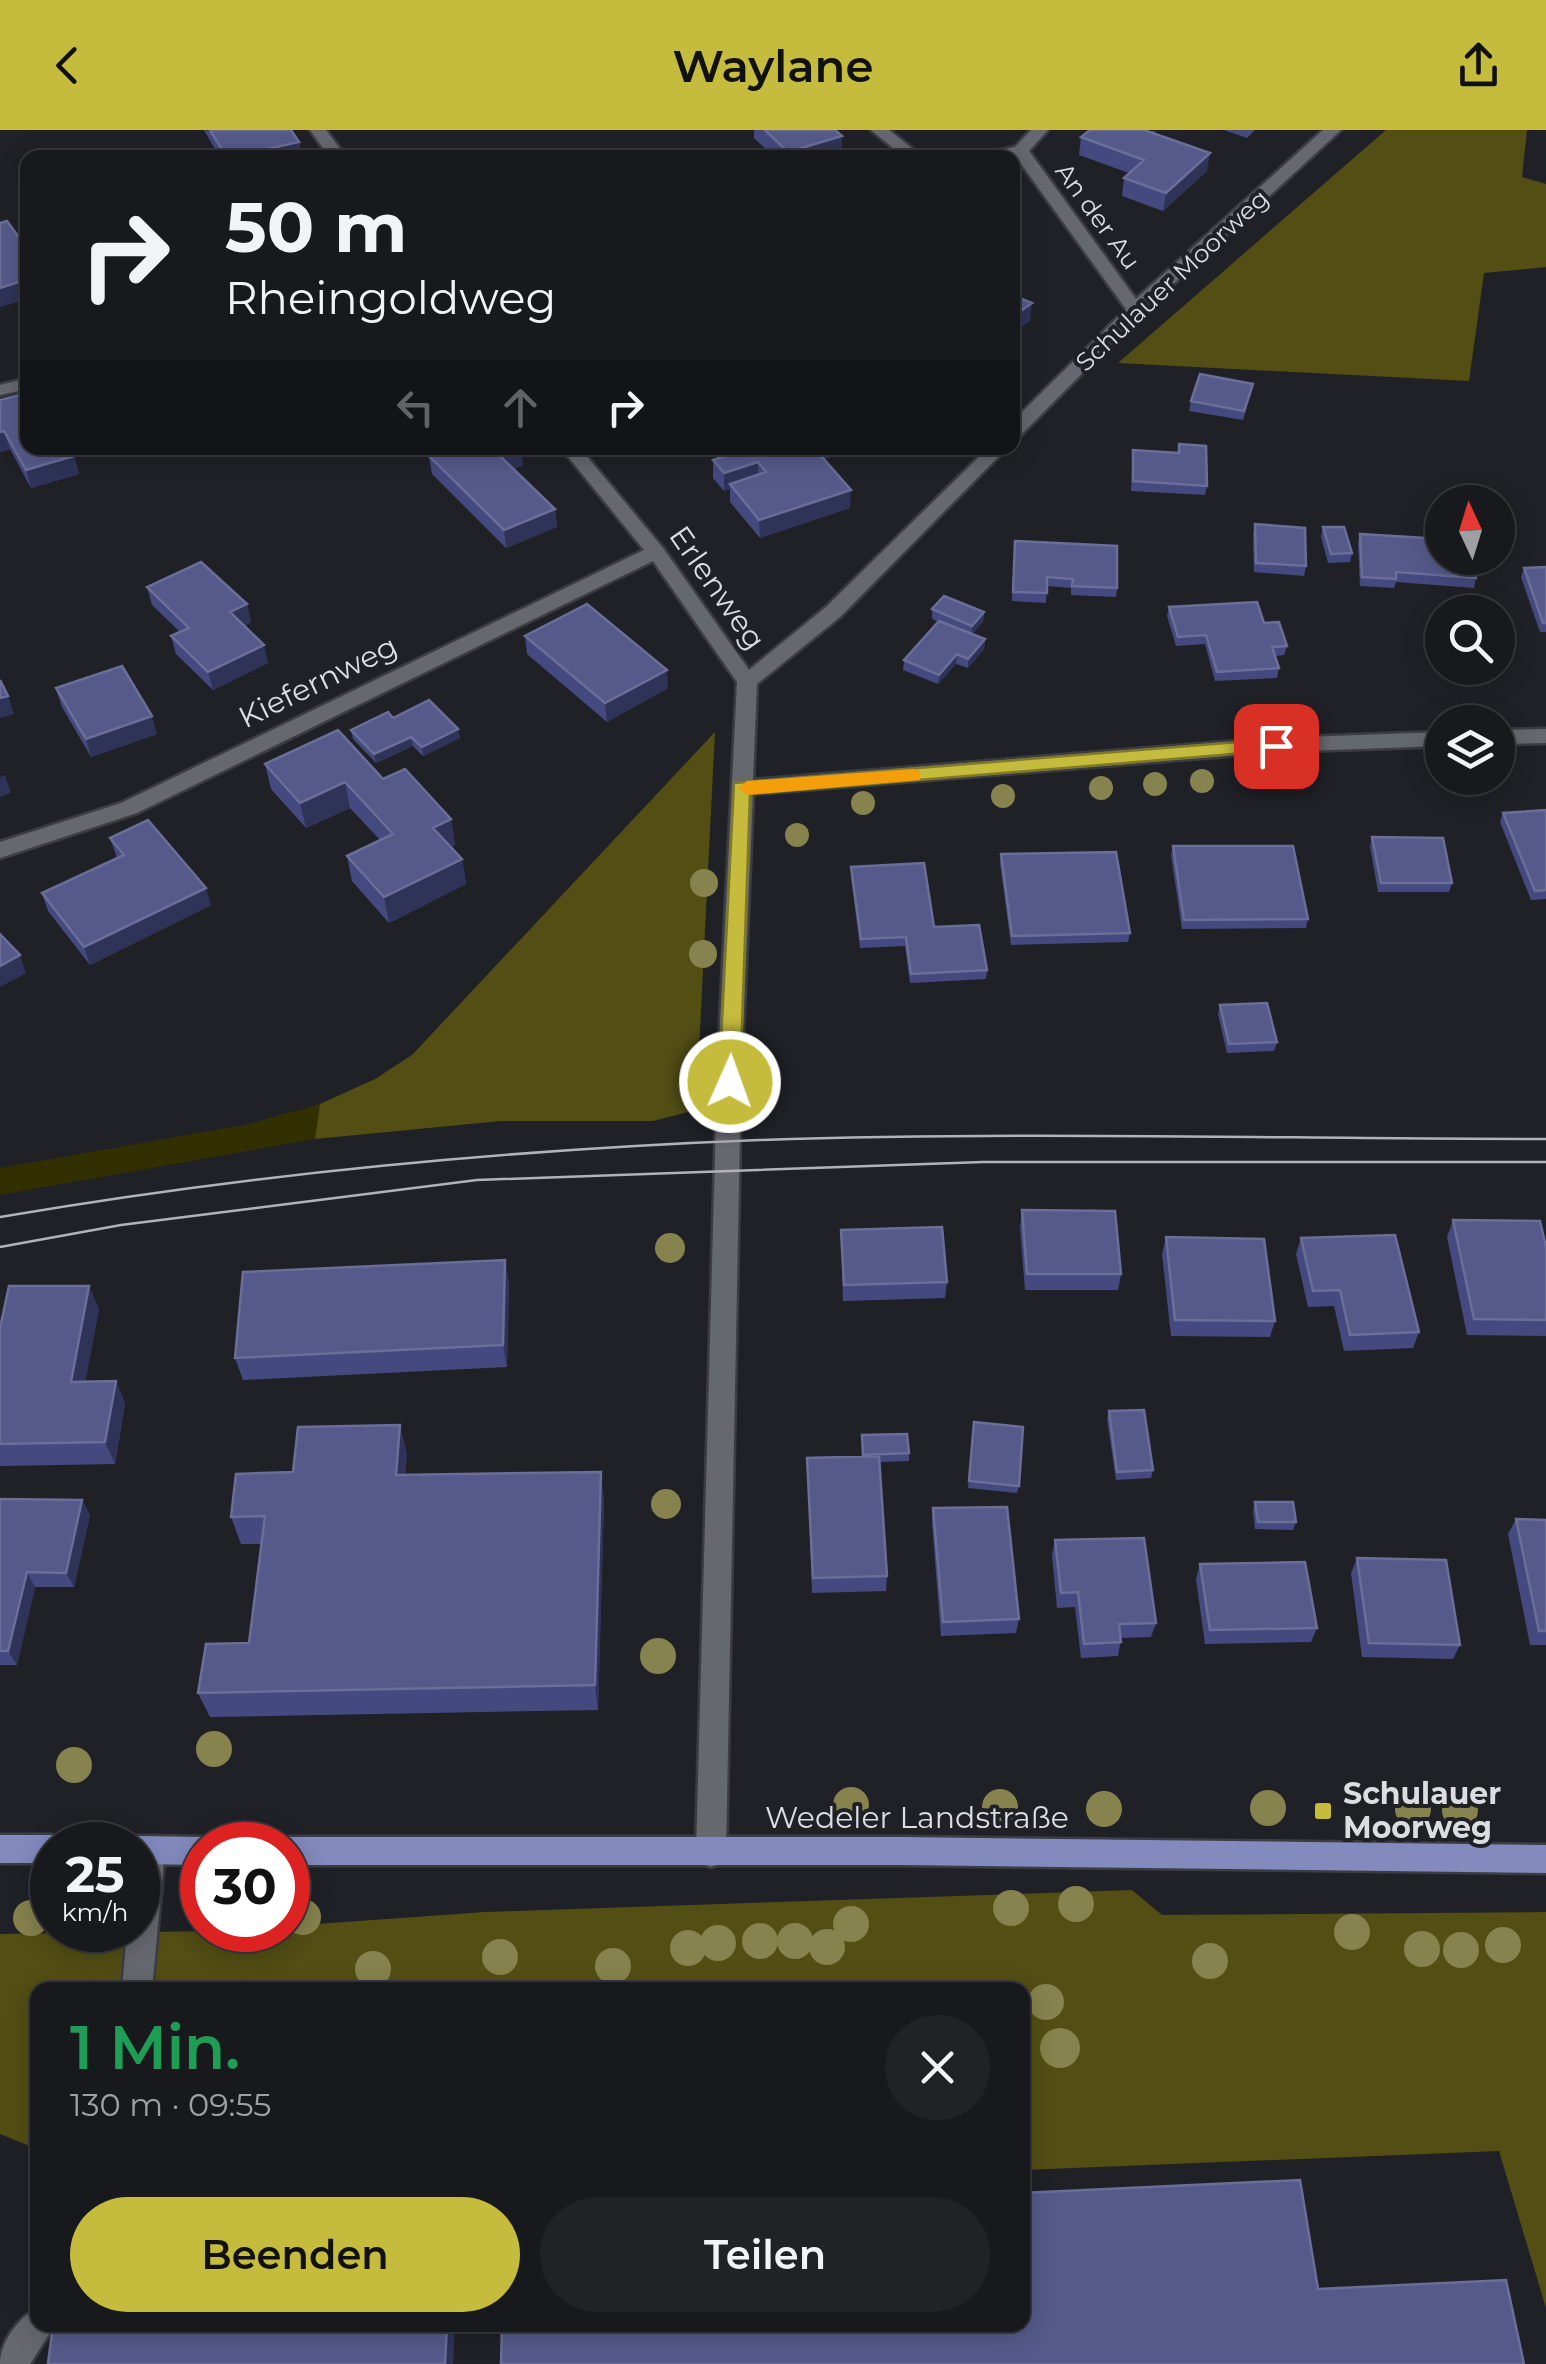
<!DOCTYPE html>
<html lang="de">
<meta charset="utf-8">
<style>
body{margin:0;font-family:Montserrat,sans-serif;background:#212226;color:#f1f3f6;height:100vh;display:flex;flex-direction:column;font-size:38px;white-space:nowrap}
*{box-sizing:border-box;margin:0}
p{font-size:32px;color:#9fa0a4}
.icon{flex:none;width:55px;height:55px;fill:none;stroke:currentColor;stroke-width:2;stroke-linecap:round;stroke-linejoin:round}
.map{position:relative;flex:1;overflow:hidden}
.drawer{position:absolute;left:30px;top:1852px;width:1000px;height:350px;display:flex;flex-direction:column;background:#18191d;border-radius:20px;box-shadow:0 5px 25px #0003,0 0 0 2px #36383b}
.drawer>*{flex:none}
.guide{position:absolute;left:20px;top:20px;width:1000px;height:305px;border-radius:20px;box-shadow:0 5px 25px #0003,0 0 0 2px #36383b;background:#18191d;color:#f1f3f6;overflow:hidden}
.needle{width:65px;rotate:356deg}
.buttons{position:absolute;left:1425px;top:355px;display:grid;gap:20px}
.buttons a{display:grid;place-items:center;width:90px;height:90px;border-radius:50%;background:#18191d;box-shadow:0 5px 25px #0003,0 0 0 2px #36383b;font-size:50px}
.speed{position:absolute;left:30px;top:1692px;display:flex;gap:20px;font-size:50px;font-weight:700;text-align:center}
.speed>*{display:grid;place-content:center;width:130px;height:130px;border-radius:50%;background:#18191d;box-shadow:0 5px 25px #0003,0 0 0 2px #36383b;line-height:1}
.speed small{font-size:25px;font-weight:400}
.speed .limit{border:15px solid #d22;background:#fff;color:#111}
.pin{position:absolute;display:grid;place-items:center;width:85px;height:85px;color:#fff;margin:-42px;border-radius:20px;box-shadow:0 5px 15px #0006}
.me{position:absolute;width:110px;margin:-55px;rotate:2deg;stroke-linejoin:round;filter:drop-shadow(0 0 8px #0008)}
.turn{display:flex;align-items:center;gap:35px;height:210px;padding:0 40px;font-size:45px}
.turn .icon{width:130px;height:130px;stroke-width:2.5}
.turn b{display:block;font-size:70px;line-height:85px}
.lanes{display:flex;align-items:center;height:95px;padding:0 40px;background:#0003;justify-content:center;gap:50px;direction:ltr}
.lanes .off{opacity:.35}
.round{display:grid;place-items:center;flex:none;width:105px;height:105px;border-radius:52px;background:#212226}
.overview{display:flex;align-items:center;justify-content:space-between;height:170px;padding:0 40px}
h1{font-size:60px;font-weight:600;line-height:75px;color:#1e9e55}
.cta{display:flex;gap:20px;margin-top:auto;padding:20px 40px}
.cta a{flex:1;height:115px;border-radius:60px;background:#c5bc3d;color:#111;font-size:40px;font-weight:600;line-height:115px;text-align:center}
.cta a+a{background:#212226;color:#f1f3f6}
header{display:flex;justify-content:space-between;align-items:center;height:130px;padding:0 40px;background:#c5bc3d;color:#111;font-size:45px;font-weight:600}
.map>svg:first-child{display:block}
.green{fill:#322f00}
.forest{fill:#524e14}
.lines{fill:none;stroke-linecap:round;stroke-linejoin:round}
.service-casing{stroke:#3c3d42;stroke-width:5}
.minor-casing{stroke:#3c3d42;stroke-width:5}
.primary-casing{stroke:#3c3d42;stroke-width:5}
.service{fill:#66686f;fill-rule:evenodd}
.minor{fill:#66686f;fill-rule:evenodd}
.primary{fill:#828abe;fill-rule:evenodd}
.tram{stroke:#b2b3b7;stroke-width:2.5}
.tree{fill:#86834e}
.wall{fill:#444a7f}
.shaded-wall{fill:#2f3358}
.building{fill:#555a8a;stroke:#6a6e98;stroke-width:2.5}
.route{fill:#c5bc3d;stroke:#807a28;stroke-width:2.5}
.slow{fill:#f59e0b}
.poi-dot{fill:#c5bc3d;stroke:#202127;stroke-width:4}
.labels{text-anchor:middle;stroke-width:8;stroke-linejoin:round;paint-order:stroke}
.far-street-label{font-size:25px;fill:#dcdde1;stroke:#202127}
.street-label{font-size:30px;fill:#dcdde1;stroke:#202127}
.poi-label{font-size:30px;font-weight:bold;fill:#dcdde1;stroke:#202127;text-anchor:start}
</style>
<header><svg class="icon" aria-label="back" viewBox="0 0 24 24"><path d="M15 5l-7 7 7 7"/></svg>Waylane<svg class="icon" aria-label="share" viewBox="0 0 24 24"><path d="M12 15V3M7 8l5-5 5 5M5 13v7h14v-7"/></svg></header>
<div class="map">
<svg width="1546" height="2234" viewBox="0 0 1546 2234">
<rect width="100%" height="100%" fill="#202127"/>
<path class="green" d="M320,974L315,1009L0,1065V1038L249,994Z"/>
<path class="forest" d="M1386,0H1527L1522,47L1546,54V137L1484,143L1469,251L1118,233Z
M715,602L696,980L653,991H501L315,1009L320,974L375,949L412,925Z
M1132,1760L1162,1785L1546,1782V2178L1499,2021L1023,2040L1022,1860H38L37,2019L0,2004V1804L288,1800V1796L485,1782Z"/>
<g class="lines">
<defs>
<path id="service" d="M310,0H326L347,28H330Z
M150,1706L161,1710L165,1720L152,1860H122L127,1800H138L137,1715Z
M38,2178V2195H55L30,2234H0C0,2213 18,2187 38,2178Z"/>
<path id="minor" d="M871,0H889L924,28H905Z
M1031,0H1048L1029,21L1136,169L1323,0H1341L1141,184L1019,307L1012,308V292L1126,179L1016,27L959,28L1015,17Z
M28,248V259L0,265V255Z
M561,318H580L663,418L749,540L826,477L988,318H1007L840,487L757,554L753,650L1276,608L1442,602V616L1276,622L753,664L741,952L726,1723L722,1733L711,1737L700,1733L696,1723L717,952L737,552L653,431L137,683L0,728V712L121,673L644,420Z
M1546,599V613L1498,614V600Z"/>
<path id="primary" d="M0,1705H52L63,1709L65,1715H52V1733H0Z
M138,1706L202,1707L214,1715H202V1735L138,1734V1715H125Z
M288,1707H904L1546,1715V1743L904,1735H288V1715H276Z"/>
</defs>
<use href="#service" class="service-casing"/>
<use href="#minor" class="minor-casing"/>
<use href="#primary" class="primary-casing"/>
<use href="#service" class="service"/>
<use href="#minor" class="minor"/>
<use href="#primary" class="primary"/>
<path class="tram" d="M0,1087C251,1044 504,1020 759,1010C1021,1001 1284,1009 1546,1009
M0,1117L121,1095L477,1050L983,1032H1546"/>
</g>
<g class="tree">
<circle cx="1307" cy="633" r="12"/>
<circle cx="1261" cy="646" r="12"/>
<circle cx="1202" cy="651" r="12"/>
<circle cx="1155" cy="654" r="12"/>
<circle cx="1101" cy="658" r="12"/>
<circle cx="1003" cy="666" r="12"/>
<circle cx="863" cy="673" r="12"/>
<circle cx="797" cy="705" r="12"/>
<circle cx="704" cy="753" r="14"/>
<circle cx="703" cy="824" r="14"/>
<circle cx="670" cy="1118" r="15"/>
<circle cx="666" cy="1374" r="15"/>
<circle cx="658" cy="1526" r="18"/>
<circle cx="214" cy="1619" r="18"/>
<circle cx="74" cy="1635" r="18"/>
<circle cx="851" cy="1675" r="18"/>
<circle cx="1000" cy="1677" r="18"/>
<circle cx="1268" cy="1678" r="18"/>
<circle cx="1104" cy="1679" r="18"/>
<circle cx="1413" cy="1679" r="18"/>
<circle cx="1460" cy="1680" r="18"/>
<circle cx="1076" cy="1774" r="18"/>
<circle cx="1011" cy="1778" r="18"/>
<circle cx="303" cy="1787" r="18"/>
<circle cx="31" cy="1788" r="18"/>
<circle cx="851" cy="1794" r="18"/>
<circle cx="1352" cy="1802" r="18"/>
<circle cx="760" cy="1811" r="18"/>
<circle cx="795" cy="1811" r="18"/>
<circle cx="718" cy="1813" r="18"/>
<circle cx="1503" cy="1815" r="18"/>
<circle cx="827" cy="1817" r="18"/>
<circle cx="688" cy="1818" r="18"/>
<circle cx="1422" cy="1819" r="18"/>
<circle cx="1461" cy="1820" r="18"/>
<circle cx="500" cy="1827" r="18"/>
<circle cx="1210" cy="1831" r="18"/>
<circle cx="613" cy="1836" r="18"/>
<circle cx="373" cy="1839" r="18"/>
<circle cx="1046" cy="1872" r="18"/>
<circle cx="1060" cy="1918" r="20"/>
</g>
<path class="wall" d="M204,0L299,12L302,28H220Z
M754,0H835L842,6V24L831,28H775L754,8Z
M1224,0H1255L1247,8Z
M1156,1L1154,3L1207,41L1163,81L1122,66L1124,48L1129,43L1079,25L1081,7Z
M1251,263L1243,290L1189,281L1191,271Z
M0,270L74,326L79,344L31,358L10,319L0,322Z
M1179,314L1207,356L1205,365L1131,361L1133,320L1178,323Z
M752,318H843V323L824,329L850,378L760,408L730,372V359L724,361L713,348V330Z
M429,326L523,335L514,339L555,379L557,397L506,418L432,344Z
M1255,394L1306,436L1304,446L1254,442L1253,404Z
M1323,397L1352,423L1350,432L1328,433L1321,407Z
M1360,404L1495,433L1492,442L1476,441V448L1474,458L1396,452L1394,458L1360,456L1358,413Z
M1014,420L1117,458L1116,467L1071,465V458L1047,456L1046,473L1012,471Z
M1546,437V502H1540L1521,447L1524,438Z
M147,457L247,474L251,492L244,496L268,533L213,560L176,524L171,506L180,502L152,475Z
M1169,477L1264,493L1287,516L1284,525L1275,526L1279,538L1277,548L1215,551L1205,514L1176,516L1167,486Z
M932,479L984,482L983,492L972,504L985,509L984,519L968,538L956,534L938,554L903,540L904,530L939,492L932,489Z
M525,506L668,558L607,592L527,524Z
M56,559L157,604L91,627L62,577Z
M393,588L458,599L460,608L423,626L413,616L376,633L353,609L351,600Z
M265,634L383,649L451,689L455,715L451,717L462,729L466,754L389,793L352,751L347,726L380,710L350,678L306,698L271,659Z
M1546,680V769L1531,770L1500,692L1503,683Z
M1372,707L1452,753L1449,762H1378L1370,716Z
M110,708L211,775L90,835L48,781L42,763L117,728Z
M1173,716L1308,789L1306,798L1182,799L1171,725Z
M1001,724L1130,803L1128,812L1011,815L1000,733Z
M851,737L987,840L986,849L910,853L905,816L860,818L851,746Z
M1220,875L1277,912L1274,921L1227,923L1218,884Z
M1022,1080L1121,1144L1118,1160H1025L1020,1097Z
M1453,1090L1546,1117V1206L1467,1205L1447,1107Z
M841,1100L947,1152L945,1168L843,1171Z
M1166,1107L1275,1191L1270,1207L1171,1206L1162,1124Z
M1301,1108L1419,1202L1413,1218L1344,1221L1334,1176L1308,1177L1296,1124Z
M505,1130L509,1153L507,1237L243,1250L235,1228Z
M99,1179L85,1252L116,1251L125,1274L115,1334L0,1336V1198Z
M1109,1281L1153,1340L1151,1348L1116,1350L1107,1289Z
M974,1292L1019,1356L1017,1363L968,1358Z
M862,1305L909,1323V1331L879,1332L887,1446L886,1461L812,1463L807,1328L862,1327Z
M407,1323L405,1345L604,1369L598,1580L210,1587L198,1563L249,1513L262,1414H241L231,1387L293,1342Z
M0,1369L82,1370L90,1385L74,1457H35L17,1535H0Z
M1255,1372L1296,1392L1293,1400L1255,1399L1253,1380Z
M933,1378L1019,1489L1016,1503L941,1506L932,1393Z
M1516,1389L1546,1390V1515H1530L1508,1404Z
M1055,1410L1156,1493L1151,1507L1121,1508L1118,1526L1081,1528L1075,1477L1057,1478L1052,1425Z
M1357,1428L1460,1515L1453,1529L1362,1527L1351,1443Z
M1200,1434L1317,1498L1311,1512L1205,1514L1196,1449Z"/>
<path class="shaded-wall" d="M842,6V24L831,28H788V22Z
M299,12L302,28H232Z
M1210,23L1207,41L1163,81L1166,63Z
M28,149V169L0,177V158Z
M1032,173L1030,191L1012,204V187Z
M4,301L10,319L0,322V302Z
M522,318L523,335L502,344L500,326Z
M812,318H843V323L812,334Z
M74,326L79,344L31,358L26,340Z
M758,332V351L730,354V359L724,361V343Z
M851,360L850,378L760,408L759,390Z
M555,379L557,397L506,418L504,400Z
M247,474L251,492L234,500L230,482Z
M984,482L983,492L972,505V496Z
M985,509L984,519L968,538V529Z
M264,515L268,533L213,560L208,542Z
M957,524L956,534L938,554L939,545Z
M667,540L668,558L607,592L605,573Z
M8,566L14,584L0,588V568Z
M152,586L157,604L91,627L86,609Z
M458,599L460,608L423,626L422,617Z
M411,607L413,616L376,633L374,624Z
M5,645L11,663L0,667V647Z
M345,652L350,678L306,698L300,673Z
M451,689L455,715L437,724L433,698Z
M462,729L466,754L389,793L384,767Z
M206,758L211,775L90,835L84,817Z
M20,825L26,843L0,857V836Z
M505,1130L509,1153L507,1237L503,1215Z
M89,1156L99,1179L81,1275L71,1252Z
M116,1251L125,1274L115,1334L105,1312Z
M400,1295L407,1323L403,1373L396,1345Z
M601,1342L604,1369L598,1580L595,1555Z
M82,1370L90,1385L74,1457L66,1443Z
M27,1442L35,1457L17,1535L8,1521Z
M447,2195H455L453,2234H445Z"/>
<path class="building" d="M210,0H291L299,12L227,28Z
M765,0H835L842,6L788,22Z
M1090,0H1144L1210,23L1166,63L1124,48L1144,30L1081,7Z
M7,91L28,120V149L0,158V93Z
M1012,165L1032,173L1012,187Z
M1200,244L1253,254L1244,281L1191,271Z
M28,263V318H69L74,326L26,340L4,301L0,302V270Z
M1179,314L1206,316L1207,356L1133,351V320L1179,323Z
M450,318H520L500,326L555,379L504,400L429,326Z
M752,318H814L851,360L759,390L730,354L766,342L758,332L724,343L713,330Z
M1255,394L1305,398L1306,436L1256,433Z
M1323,397H1344L1352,423L1331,424Z
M1360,404L1442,409V428H1494L1495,433L1475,432L1476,448L1396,442V449L1362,447Z
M1015,411L1117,416V458L1072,456L1073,449L1047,447V463L1013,462Z
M201,432L247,474L230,482L264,515L208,542L171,506L189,498L147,457Z
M1546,437V493H1543L1524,438Z
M944,466L984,482L972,496L932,479Z
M1257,472L1264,493L1279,492L1287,516L1272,517L1279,538L1217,542L1206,505L1178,507L1169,477Z
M587,474L667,540L605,573L525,506Z
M939,491L985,509L968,529L957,524L939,545L904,530Z
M122,536L152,586L86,609L56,558Z
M0,550L8,566L0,568Z
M429,570L458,599L422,617L411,607L374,624L351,600L388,582L393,588Z
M338,600L383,649L405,639L451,689L433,698L462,729L384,767L347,726L393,704L345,652L300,673L265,634Z
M1546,680V760L1535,761L1503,683Z
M148,690L206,758L84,817L42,763L124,725L110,708Z
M1372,707L1443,708L1452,753H1381Z
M1173,716H1293L1308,789L1184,790Z
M1116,722L1130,803L1012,806L1001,724Z
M924,733L934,797L979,795L987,840L911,844L906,807L861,809L851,737Z
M0,804L20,825L0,836Z
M1267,873L1277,912L1229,914L1220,875Z
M1022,1080L1115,1081L1121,1144H1027Z
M1453,1090L1540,1091L1546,1117V1190L1474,1189Z
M942,1097L947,1152L844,1155L841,1100Z
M1395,1105L1419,1202L1350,1205L1340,1160L1313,1161L1301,1108Z
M1166,1107L1264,1109L1275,1191L1175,1190Z
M505,1130L503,1215L235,1228L243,1142Z
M9,1156H89L71,1252L116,1251L105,1312L0,1314V1198Z
M1144,1280L1153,1340L1117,1342L1109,1281Z
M974,1292L1023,1297L1019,1356L969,1351Z
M400,1295L396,1345L601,1342L595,1555L198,1563L206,1514L249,1513L265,1386L231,1387L236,1344L293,1342L298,1297Z
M907,1304L909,1323L863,1325L862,1305Z
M879,1326L887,1446L813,1448L807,1328Z
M0,1369L82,1370L66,1443L27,1442L8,1521H0Z
M1255,1372H1293L1296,1392H1258Z
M1007,1377L1019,1489L943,1492L933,1378Z
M1516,1389L1546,1390V1501H1539Z
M1144,1408L1156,1493L1119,1494L1121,1512L1084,1514L1078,1462L1061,1463L1055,1410Z
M1357,1428L1446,1430L1460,1515L1369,1513Z
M1305,1432L1317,1498L1210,1500L1200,1434Z
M1300,2050L1318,2159L1506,2150L1524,2234H501L502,2195H1022V2063Z
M53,2195H447L445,2234H48Z"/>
<path class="route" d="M1276,609L1285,616L1282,620L750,664L740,952L737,958H722L719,952L734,653Z"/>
<path class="slow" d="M913,639L920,641V650L747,665L738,658L747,651Z"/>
<rect class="poi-dot" x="1313" y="1671" width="20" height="20" rx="5"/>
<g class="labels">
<g class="far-street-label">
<text transform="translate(1098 86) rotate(54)" y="9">An der Au</text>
<text transform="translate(1172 150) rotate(-43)" y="9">Schulauer Moorweg</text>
</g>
<g class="street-label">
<text transform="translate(717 458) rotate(55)" y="10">Erlenweg</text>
<text transform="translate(318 552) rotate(-26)" y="10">Kiefernweg</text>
<text x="917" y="1698">Wedeler Landstraße</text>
</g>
<g class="poi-label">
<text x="1343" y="1674">Schulauer<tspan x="1343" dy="34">Moorweg</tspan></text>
</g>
</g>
</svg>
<div class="buttons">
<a><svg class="needle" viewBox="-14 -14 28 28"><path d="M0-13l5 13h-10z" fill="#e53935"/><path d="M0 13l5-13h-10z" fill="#9fa0a4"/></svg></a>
<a><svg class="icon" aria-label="search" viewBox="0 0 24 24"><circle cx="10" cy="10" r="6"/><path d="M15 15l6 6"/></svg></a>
<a><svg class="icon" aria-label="layers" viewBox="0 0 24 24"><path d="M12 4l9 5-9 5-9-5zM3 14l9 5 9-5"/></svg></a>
</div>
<div class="speed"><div>25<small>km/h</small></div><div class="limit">30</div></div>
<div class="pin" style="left:1276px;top:616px;background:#d93025"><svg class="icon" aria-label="arrive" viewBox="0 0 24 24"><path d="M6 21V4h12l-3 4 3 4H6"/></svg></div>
<svg class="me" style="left:730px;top:952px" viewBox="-20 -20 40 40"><circle r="17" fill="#c5bc3d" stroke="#fff" stroke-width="3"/><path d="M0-11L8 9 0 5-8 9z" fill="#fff"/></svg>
<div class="guide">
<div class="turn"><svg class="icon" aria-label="right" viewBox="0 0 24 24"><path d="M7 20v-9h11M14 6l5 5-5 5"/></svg><div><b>50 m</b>Rheingoldweg</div></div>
<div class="lanes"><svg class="icon off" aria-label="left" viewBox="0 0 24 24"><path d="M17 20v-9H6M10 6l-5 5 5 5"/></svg><svg class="icon off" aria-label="ahead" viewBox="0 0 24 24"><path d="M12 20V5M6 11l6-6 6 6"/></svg><svg class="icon" aria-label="right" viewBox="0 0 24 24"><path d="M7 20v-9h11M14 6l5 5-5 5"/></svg></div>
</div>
<section class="drawer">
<div class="overview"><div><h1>1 Min.</h1><p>130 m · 09:55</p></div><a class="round"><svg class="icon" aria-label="close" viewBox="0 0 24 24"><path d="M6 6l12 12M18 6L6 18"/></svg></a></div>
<div class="cta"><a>Beenden</a><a>Teilen</a></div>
</section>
</div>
